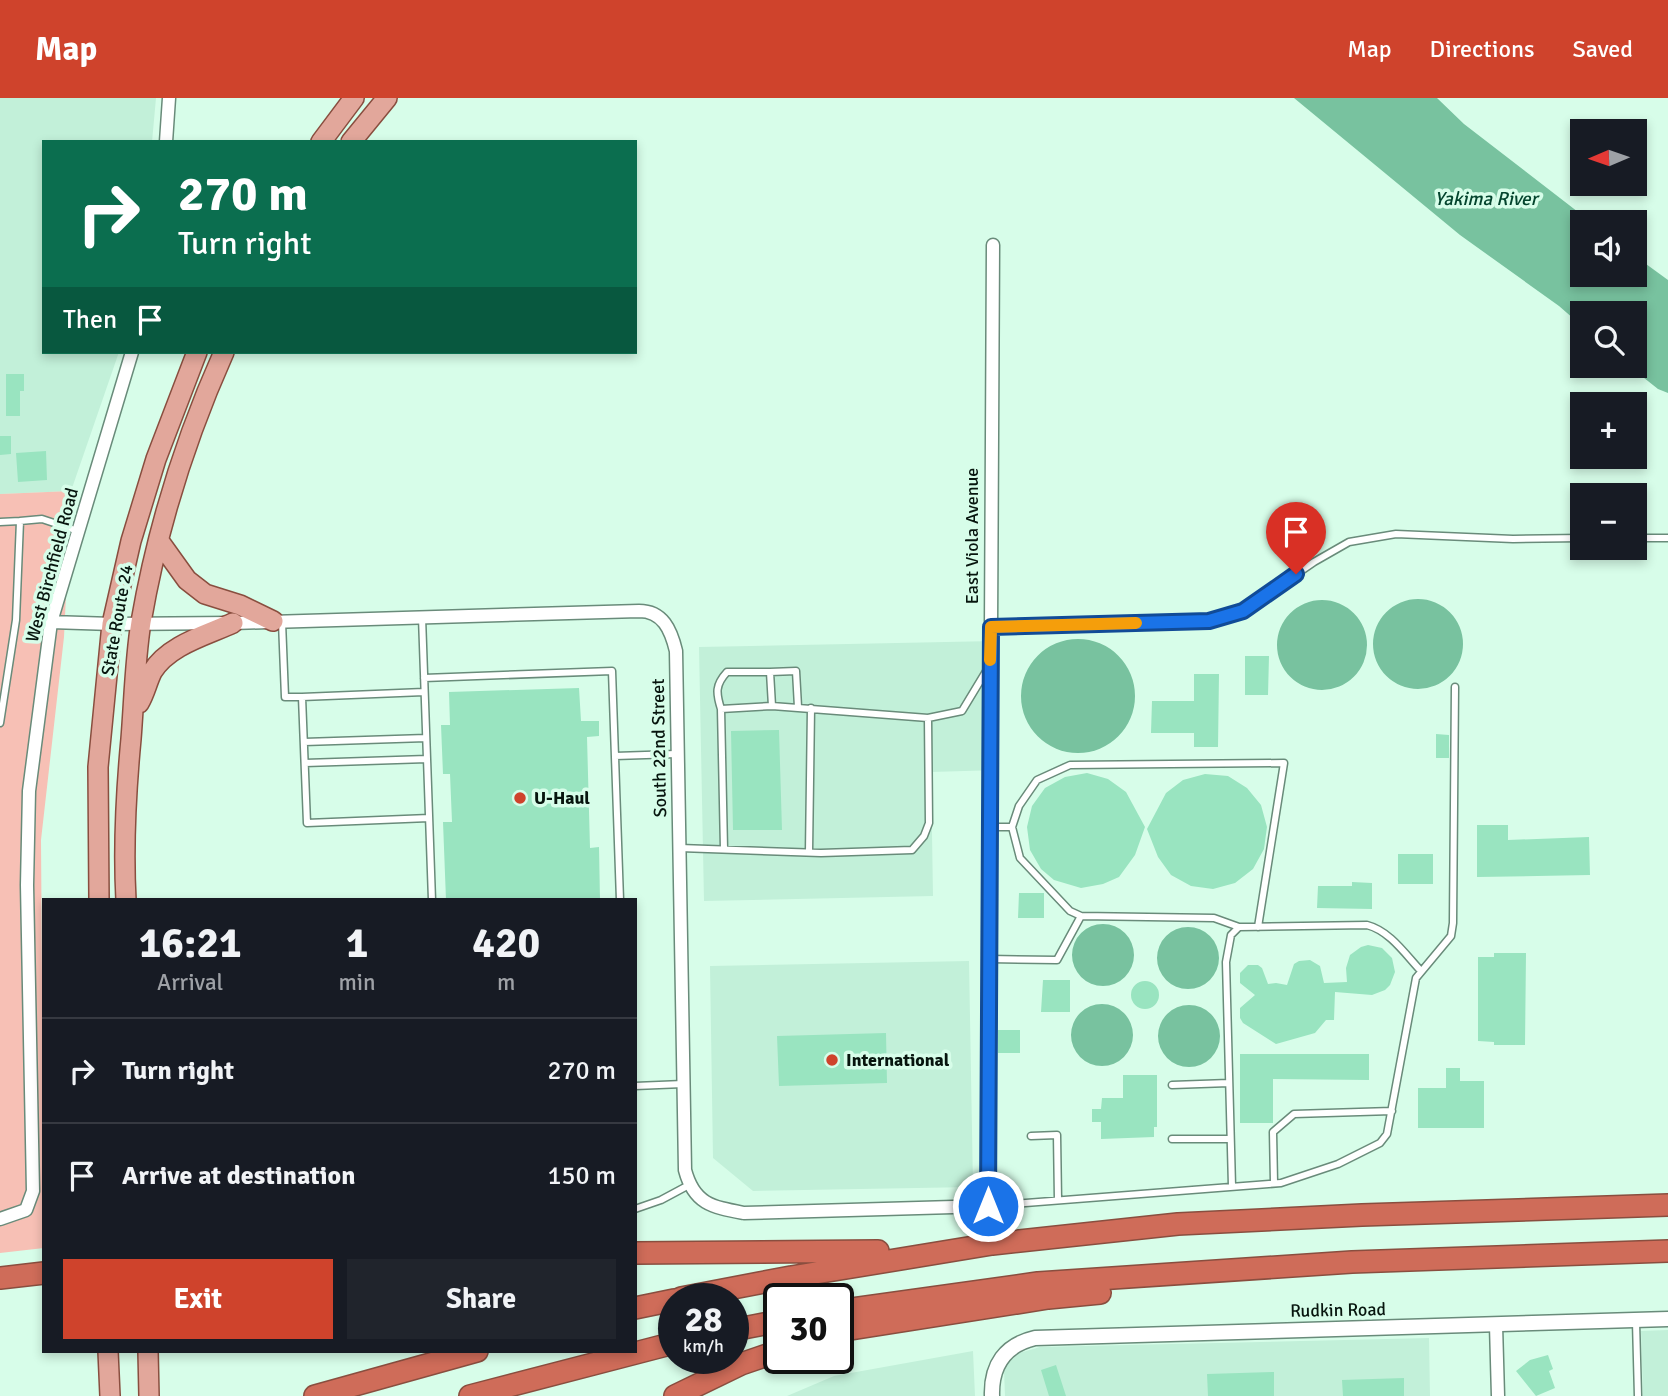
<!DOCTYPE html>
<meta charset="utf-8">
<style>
body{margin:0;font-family:Signika,sans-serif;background:#20242c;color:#f1f3f6;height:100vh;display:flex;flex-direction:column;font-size:26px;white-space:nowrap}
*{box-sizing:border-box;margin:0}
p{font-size:23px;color:#9ea1a6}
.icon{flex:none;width:38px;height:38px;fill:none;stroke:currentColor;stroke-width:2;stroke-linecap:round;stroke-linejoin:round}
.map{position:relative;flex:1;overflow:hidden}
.drawer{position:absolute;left:42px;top:800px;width:595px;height:455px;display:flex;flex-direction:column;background:#171b24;border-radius:0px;box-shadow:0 4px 10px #0003}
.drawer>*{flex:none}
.hud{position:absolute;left:42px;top:42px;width:595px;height:214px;border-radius:0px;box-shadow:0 4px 10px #0003;background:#0b6e4f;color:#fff;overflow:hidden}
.needle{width:46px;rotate:268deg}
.fabs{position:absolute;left:1570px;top:21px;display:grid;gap:14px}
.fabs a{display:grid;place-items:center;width:77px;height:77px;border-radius:0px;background:#171b24;box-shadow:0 4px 10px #0003;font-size:35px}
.speed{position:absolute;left:658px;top:1185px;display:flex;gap:14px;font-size:35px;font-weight:700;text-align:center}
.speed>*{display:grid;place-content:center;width:91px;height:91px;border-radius:50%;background:#171b24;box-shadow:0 4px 10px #0003;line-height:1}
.speed small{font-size:18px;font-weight:400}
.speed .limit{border:4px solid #111;border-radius:10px;background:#fff;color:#111}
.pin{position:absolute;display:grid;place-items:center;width:60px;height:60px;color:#fff;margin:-72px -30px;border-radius:50% 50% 50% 0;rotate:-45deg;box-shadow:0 0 7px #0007}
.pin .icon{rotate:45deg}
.me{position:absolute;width:77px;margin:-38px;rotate:0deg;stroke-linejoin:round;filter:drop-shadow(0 0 5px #0008)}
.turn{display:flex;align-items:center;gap:24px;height:147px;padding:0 21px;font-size:32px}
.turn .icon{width:91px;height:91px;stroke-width:2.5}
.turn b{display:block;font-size:49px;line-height:60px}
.then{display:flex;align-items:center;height:66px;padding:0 21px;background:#0003;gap:14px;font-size:26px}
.eta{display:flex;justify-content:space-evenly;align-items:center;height:119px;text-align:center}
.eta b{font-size:42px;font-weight:700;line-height:49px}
.cta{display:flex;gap:14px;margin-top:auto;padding:14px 21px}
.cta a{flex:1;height:80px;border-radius:0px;background:#cf432c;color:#fff;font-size:28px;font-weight:700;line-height:80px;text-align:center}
.cta a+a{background:#20242c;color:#f1f3f6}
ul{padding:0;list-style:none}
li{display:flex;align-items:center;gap:21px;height:105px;padding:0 21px;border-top:2px solid #363941}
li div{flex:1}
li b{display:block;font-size:26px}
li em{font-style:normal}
header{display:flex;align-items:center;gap:42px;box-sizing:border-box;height:98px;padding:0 35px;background:#cf432c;color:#fff}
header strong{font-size:33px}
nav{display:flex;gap:38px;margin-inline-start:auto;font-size:24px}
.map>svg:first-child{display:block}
.built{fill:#c2f0d9}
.green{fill:#f7c0b5}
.water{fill:#78c29f}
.building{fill:#99e4c0}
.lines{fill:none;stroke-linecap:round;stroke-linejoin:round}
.service-casing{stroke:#698b7a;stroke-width:9}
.minor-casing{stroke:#698b7a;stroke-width:15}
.tertiary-casing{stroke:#698b7a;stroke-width:17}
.primary-casing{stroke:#894e3f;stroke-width:22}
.motorway-casing{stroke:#894e3f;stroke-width:24}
.service{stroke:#fff;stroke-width:6}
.minor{stroke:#fff;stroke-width:12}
.tertiary{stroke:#fff;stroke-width:14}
.primary{stroke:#e2a79b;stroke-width:19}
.motorway{stroke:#cf6c59;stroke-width:21}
.route-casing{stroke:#114b97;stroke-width:18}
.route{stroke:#1a73e8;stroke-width:12}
.slow{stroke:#f59e0b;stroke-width:12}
.poi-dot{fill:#cf432c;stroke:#d7fde9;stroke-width:2.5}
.labels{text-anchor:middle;stroke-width:7;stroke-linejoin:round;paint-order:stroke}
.street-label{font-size:18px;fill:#07150e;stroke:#d7fde9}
.poi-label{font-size:18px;font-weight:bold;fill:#07150e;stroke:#d7fde9;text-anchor:start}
.water-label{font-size:19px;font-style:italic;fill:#03442d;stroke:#d7fde9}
</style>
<header>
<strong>Map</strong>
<nav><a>Map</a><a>Directions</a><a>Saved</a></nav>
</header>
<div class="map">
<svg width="1668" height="1298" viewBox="0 0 1668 1298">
<rect width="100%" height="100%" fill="#d7fde9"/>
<path class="built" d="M0,0H156L152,44H44V254H119L71,393L0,396Z
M995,543L998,672L931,674L933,798L704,803L699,549Z
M969,863L973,1089L753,1093L713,1060L710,868Z
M1668,1232V1298H1643L1641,1233Z
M1429,1240L1430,1298H1005L1004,1272L1013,1257L1040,1249Z
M973,1253L975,1298H787L834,1278Z"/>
<path class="green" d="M71,393L64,539L41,742L44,1150L0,1155V396Z"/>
<path class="water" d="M1294,0H1437L1464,26L1591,124H1582V177H1634L1635,158L1668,182V295L1658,291L1629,268H1634V215H1582V228L1559,208L1460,137Z
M1373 546a45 45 0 1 1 90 0a45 45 0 1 1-90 0Z
M1277 547a45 45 0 1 1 90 0a45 45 0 1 1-90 0Z
M1021 598a57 57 0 1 1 114 0a57 57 0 1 1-114 0Z
M1072 857a31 31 0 1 1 62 0a31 31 0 1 1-62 0Z
M1157 860a31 31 0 1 1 62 0a31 31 0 1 1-62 0Z
M1071 937a31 31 0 1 1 62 0a31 31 0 1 1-62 0Z
M1158 938a31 31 0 1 1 62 0a31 31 0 1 1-62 0Z"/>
<path class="building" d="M6,276H24V293H20V318H6Z
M0,338H11V356L0,357Z
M46,353L47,382L18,384L16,355Z
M1245,558H1269L1268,597H1245Z
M1194,576H1219L1218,649H1194V635H1151L1152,603H1194Z
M579,590L581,623H599V638L587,639L590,750L599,749L600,802H446L443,724H452L450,676H443L441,627H450L449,594Z
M779,632L782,732H733L731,633Z
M1436,636L1449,637V660H1436Z
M1087,675L1108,681L1126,694L1145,729L1135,757L1119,779L1103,786L1081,790L1054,782L1041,771L1030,752L1027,729L1032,708L1045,690L1065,679Z
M1205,676L1228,678L1247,690L1261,707L1267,729L1264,751L1253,771L1235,785L1213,791L1191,788L1171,777L1158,759L1147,731L1166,695L1183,682Z
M1477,727H1508V742L1589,739L1590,777L1477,779Z
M1398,756H1433V786H1398Z
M1352,784L1372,785V811L1317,810L1318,788H1352Z
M1019,795H1044V820H1018Z
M1368,847L1382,850L1392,860L1395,874L1390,887L1385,892L1372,897L1335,894L1334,922H1326L1315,935L1276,946L1243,925L1240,920V910L1255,897L1240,885V875L1248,867H1258L1262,870L1268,886L1276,885L1287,887L1294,866L1299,863L1310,862L1320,868L1324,885L1347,884L1346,870L1350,857L1361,849Z
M1494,855H1526L1525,947H1494V944L1478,943V859H1494Z
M1043,882H1070V914H1041Z
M1131 897a14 14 0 1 1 28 0a14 14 0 1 1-28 0Z
M998,932H1020V955H998Z
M886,935L887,985L779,988L777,938Z
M1240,956H1369V982L1273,981V1025H1240Z
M1446,970H1460V983H1484V1030H1418V990H1446Z
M1123,977H1157V1029H1154V1039L1101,1041V1024H1092V1011H1101L1102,1000H1123Z
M1548,1257L1553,1271L1549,1273L1555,1290L1536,1298L1516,1273L1530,1262Z
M1056,1267L1066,1298H1049L1041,1272Z
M1274,1274V1298H1208L1207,1276Z
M1404,1280V1298H1343L1342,1282Z"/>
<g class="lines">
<defs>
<path id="service" d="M0,424L20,423
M1634,440H1668
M422,519L432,802
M282,524L285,599H302
M991,529L1209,523L1243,513L1314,464L1349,444L1396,436L1513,441L1582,440
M770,574L796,573L798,609
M424,580L612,573L620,802
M424,594L302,599L307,725L429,720
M721,611C716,595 715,587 727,574H770L772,608
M0,625L16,522L20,423L42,421L78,433
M304,644L426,640
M615,658L676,656
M305,665L427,661
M991,729H1012L1020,760L1070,813L1081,818L1214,820L1239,829
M1012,729L1019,708L1037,682L1070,667L1284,665L1258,829
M680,750L821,755L912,752L924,738L929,725L928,620L962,613L988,570
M724,751L721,611L772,608L928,620
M809,754L811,610
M989,861L1057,862L1081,818
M1172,987L1229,985
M635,988L683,986
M1031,1038L1057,1037L1058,1102
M1172,1041H1230
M1274,1085L1273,1034L1294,1016L1392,1013
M1232,1088L1226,864L1231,837L1239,829L1367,827C1390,833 1405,856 1421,873
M988,1108L1281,1085L1338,1066L1380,1045L1387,1036L1416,880L1451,838L1453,825L1455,589
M635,1111L661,1102L689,1087
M1636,1224L1638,1298"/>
<path id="minor" d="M166,44L169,0
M51,524L112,526L233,525L639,513C663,513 671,532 676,553L685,1072C694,1106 712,1109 744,1115L988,1108L993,147
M0,1121L26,1112L33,1093L27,787L29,693L51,524L132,254
M1496,1227L1498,1298"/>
<path id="tertiary" d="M992,1298C991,1267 1005,1247 1035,1240L1668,1221"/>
<path id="primary" d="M321,44L354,0
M351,44L387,0
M159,443L187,482L205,496L240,507L273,523
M139,605C145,595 147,584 152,574C168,547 207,537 233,525
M99,802L98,669L112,526L131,443L156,361L197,254
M126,802C123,748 126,694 131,641C134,603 135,562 141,524C157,431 186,339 224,254
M108,1253L110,1298
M148,1253L149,1298"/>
<path id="motorway" d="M635,1155L878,1153
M0,1180L44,1175
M681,1200L791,1179L992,1146L1178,1126L1362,1117L1668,1107
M635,1210L674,1202
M838,1213L1038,1185L1352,1164L1668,1153
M733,1232L779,1223
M838,1233L1048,1200L1100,1195
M315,1298L477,1253
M470,1298L674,1245
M675,1298L741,1266L779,1253"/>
</defs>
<use href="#service" class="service-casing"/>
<use href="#minor" class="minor-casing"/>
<use href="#tertiary" class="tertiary-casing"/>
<use href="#primary" class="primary-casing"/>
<use href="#motorway" class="motorway-casing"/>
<use href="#service" class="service"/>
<use href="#minor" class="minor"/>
<use href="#tertiary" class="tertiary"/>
<use href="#primary" class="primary"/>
<use href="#motorway" class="motorway"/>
</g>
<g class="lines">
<defs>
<path id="route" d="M988,1108L991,529L1209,523L1243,513L1296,476"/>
</defs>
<use href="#route" class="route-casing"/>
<use href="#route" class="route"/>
<path class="slow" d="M990,562L991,529L1136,525"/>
</g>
<g class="poi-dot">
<circle cx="520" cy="700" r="7"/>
<circle cx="832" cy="962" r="7"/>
</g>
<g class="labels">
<g class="street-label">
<text transform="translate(972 438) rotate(-90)" y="6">East Viola Avenue</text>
<text transform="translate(52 467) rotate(-75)" y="6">West Birchfield Road</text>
<text transform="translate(117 522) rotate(-80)" y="6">State Route 24</text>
<text transform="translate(659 650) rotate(-91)" y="6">South 22nd Street</text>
<text transform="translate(1338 1212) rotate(-1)" y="6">Rudkin Road</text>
</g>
<g class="poi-label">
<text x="534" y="706">U-Haul</text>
<text x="846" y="968">International</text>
</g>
<g class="water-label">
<text x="1486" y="107">Yakima River</text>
</g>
</g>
</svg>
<div class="fabs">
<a><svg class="needle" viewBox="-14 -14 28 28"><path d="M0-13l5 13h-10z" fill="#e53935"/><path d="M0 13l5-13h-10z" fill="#9ea1a6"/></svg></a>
<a><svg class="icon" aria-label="sound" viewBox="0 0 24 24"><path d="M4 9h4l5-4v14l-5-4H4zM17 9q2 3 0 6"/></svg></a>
<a><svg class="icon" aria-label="search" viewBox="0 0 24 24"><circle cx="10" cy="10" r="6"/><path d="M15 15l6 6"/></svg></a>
<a>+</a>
<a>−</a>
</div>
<div class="speed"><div>28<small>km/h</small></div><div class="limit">30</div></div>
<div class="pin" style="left:1296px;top:476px;background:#d93025"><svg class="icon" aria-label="arrive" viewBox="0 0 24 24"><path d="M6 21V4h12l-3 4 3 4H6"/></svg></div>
<svg class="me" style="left:988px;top:1108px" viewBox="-20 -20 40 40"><circle r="17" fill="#1a73e8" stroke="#fff" stroke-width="3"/><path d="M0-11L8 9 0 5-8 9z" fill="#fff"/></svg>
<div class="hud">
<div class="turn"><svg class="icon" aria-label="right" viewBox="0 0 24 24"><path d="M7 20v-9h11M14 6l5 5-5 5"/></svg><div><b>270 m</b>Turn right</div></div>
<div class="then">Then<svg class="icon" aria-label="arrive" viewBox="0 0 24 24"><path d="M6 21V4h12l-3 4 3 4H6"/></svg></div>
</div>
<section class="drawer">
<div class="eta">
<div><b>16:21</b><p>Arrival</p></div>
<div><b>1</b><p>min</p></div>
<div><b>420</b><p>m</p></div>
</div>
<ul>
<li><svg class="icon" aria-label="right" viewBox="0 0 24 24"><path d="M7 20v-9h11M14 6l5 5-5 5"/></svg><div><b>Turn right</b></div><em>270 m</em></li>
<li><svg class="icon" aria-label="arrive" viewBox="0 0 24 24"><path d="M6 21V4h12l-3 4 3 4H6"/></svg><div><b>Arrive at destination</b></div><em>150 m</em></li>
</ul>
<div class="cta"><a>Exit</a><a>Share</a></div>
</section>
</div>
